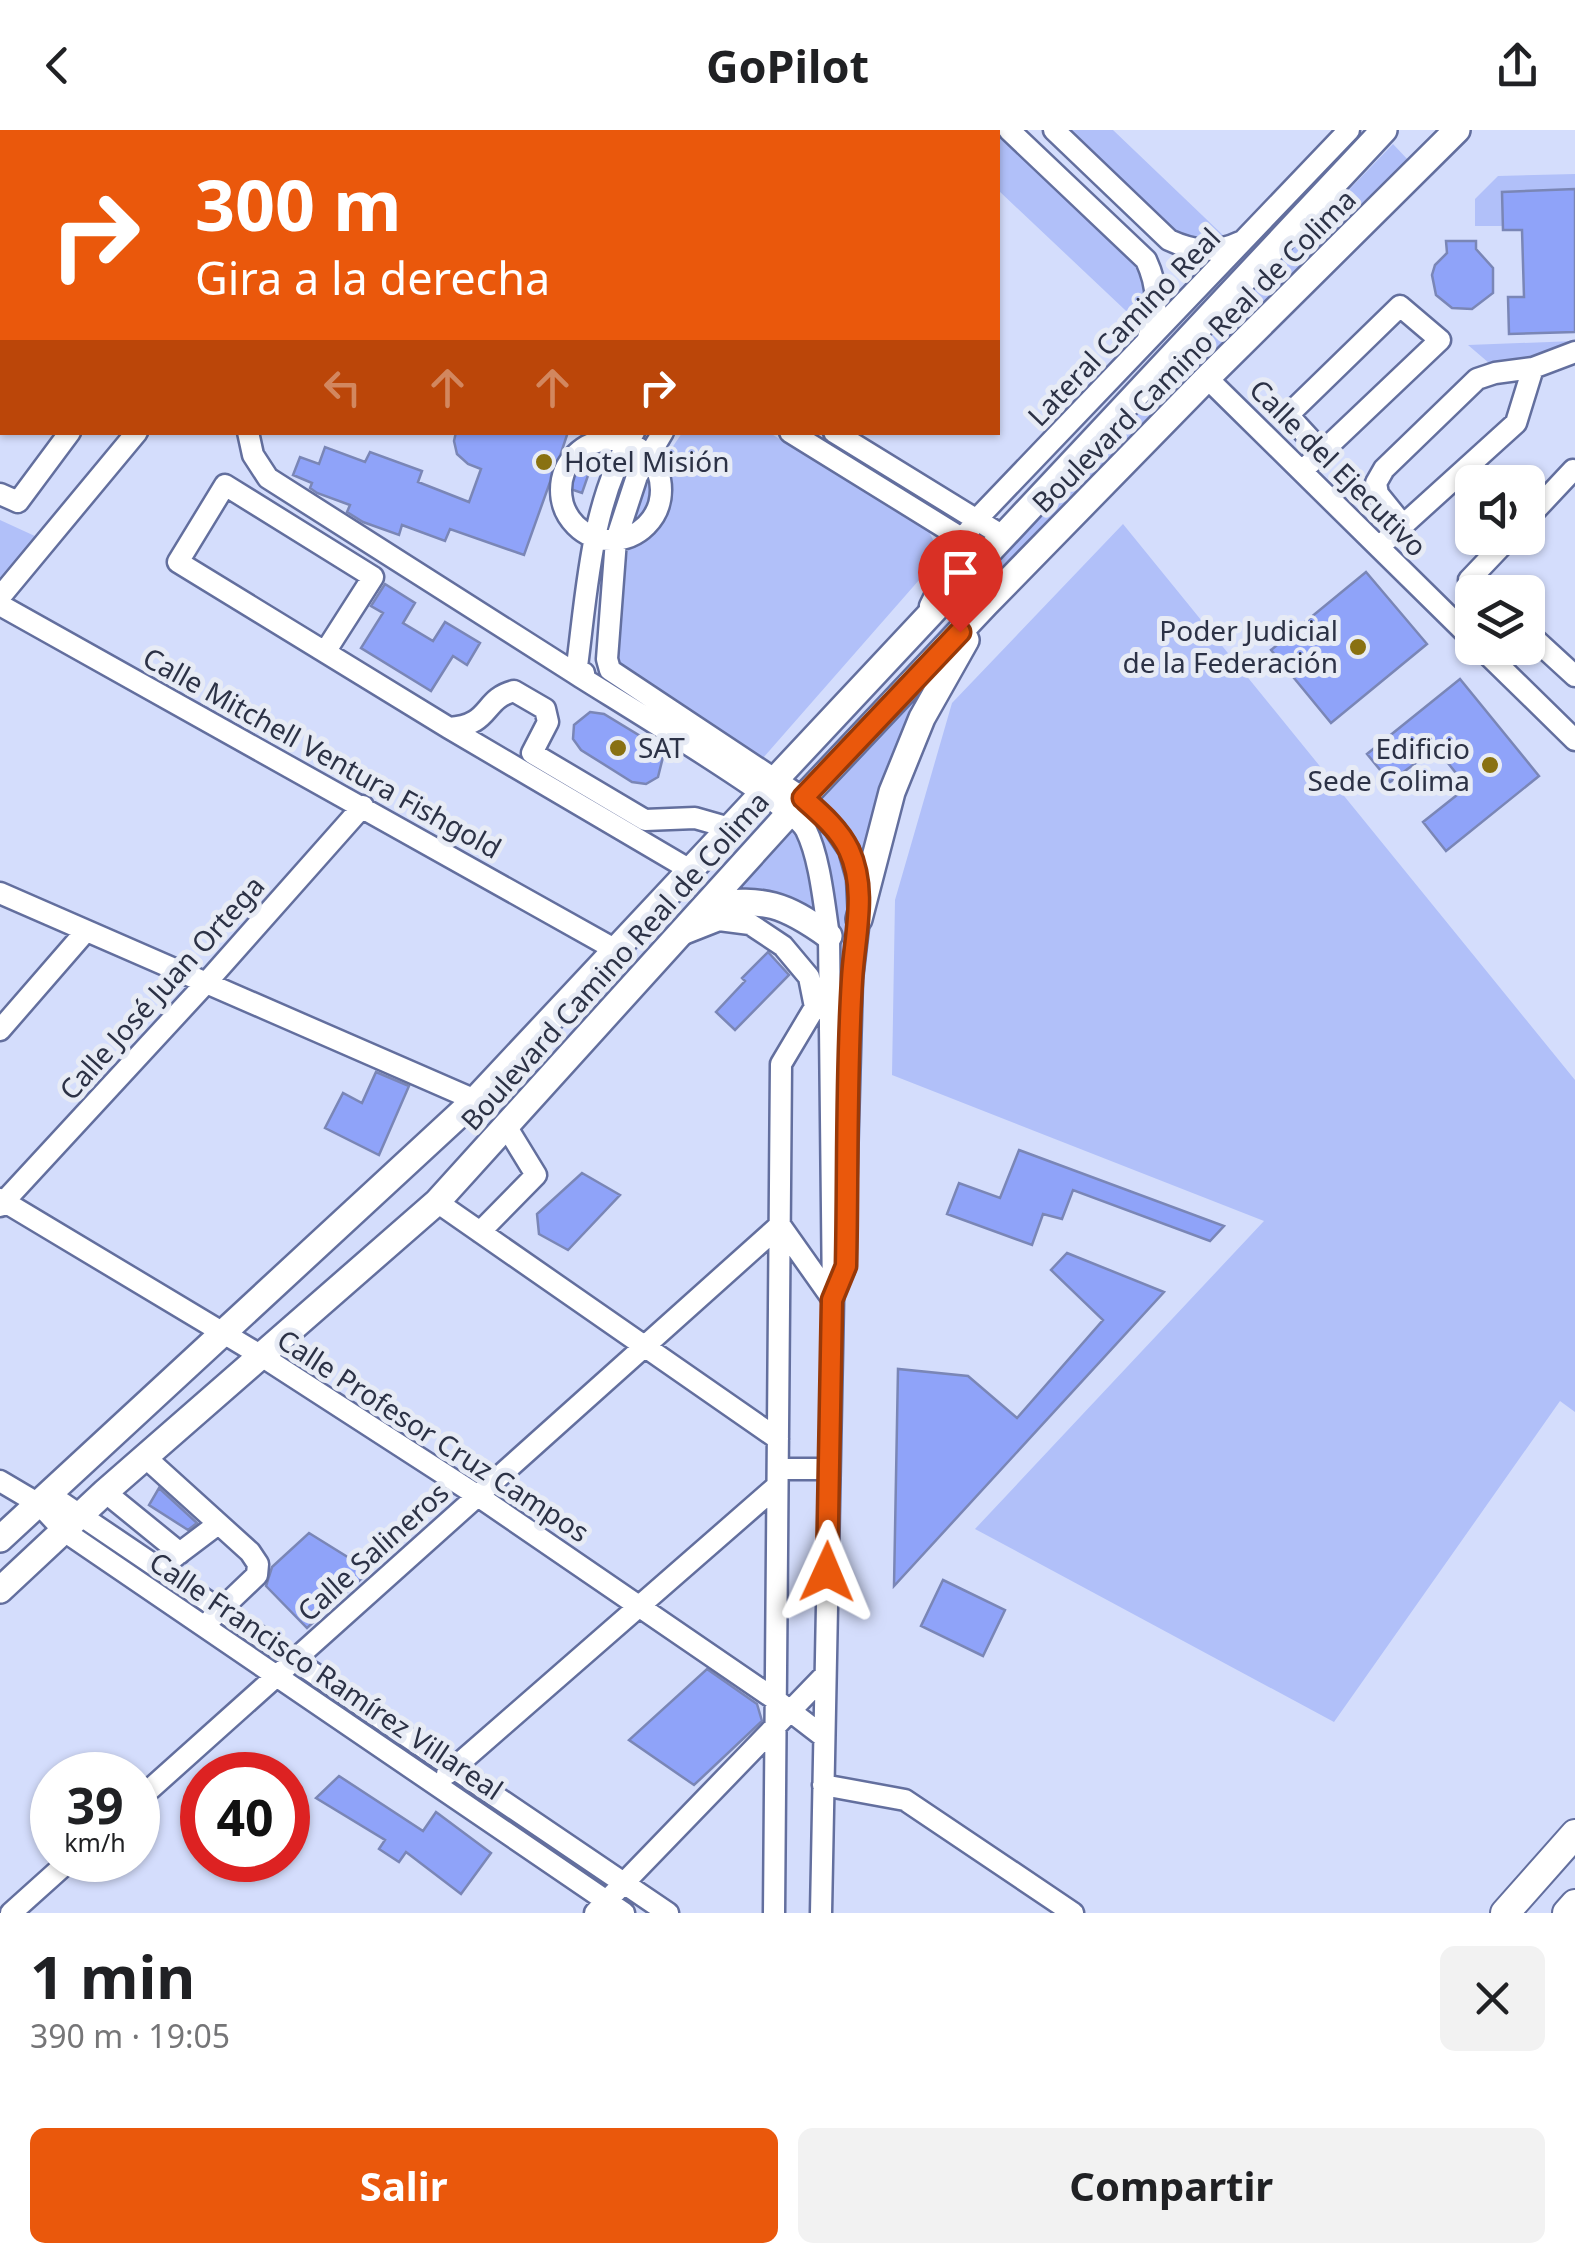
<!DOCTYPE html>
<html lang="es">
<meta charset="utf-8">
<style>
body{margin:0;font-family:"Noto Sans",sans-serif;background:#f2f2f2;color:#202124;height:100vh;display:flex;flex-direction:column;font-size:38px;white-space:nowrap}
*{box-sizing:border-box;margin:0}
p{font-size:32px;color:#757577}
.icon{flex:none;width:55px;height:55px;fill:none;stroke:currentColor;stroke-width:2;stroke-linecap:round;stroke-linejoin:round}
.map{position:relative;height:1783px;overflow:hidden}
.details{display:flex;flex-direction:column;background:#fff;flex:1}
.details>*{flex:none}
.banner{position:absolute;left:0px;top:0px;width:1000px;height:305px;box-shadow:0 2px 8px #0004;background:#ea580c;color:#fff;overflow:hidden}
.controls{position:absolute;left:1455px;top:335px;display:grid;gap:20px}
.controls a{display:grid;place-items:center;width:90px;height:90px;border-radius:15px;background:#fff;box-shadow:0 2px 8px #0004;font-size:50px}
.speed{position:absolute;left:30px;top:1622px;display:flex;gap:20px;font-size:50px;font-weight:700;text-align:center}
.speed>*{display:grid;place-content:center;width:130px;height:130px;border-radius:50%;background:#fff;box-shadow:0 2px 8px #0004;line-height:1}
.speed small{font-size:25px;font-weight:400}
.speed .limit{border:15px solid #d22;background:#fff;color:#111}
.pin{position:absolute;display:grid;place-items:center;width:85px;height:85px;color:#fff;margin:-102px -42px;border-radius:50% 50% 50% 0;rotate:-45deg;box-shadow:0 0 10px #0007}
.pin .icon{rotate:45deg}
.me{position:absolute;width:110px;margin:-55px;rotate:1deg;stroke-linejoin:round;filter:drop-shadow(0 0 8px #0008)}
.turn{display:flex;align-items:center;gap:35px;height:210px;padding:0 30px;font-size:45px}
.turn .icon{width:130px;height:130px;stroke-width:2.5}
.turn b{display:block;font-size:70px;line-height:85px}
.lanes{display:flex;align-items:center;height:95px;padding:0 30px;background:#0003;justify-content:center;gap:50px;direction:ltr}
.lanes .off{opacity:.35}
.round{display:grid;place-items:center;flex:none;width:105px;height:105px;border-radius:15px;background:#f2f2f2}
.overview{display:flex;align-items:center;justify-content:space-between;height:170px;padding:0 30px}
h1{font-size:60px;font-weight:700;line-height:75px}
.button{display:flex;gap:20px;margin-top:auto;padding:20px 30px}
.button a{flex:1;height:115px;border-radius:15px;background:#ea580c;color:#fff;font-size:40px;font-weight:700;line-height:115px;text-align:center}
.button a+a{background:#f2f2f2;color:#202124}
header{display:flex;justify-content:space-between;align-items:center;height:130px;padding:0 30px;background:#fff;font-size:45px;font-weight:700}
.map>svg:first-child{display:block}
.green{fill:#b1c0f9}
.building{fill:#8fa3f9;stroke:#7a86b6;stroke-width:2.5}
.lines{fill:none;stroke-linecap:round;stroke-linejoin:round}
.minor-casing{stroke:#636f9e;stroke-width:25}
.major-casing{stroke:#636f9e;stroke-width:30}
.highway-casing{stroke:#636f9e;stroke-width:32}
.path{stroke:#9fa7c2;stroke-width:4;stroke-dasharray:5 5;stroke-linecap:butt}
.minor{stroke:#fff;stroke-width:20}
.major{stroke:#fff;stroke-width:25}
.highway{stroke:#fff;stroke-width:28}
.route-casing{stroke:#983908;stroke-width:25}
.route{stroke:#ea580c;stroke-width:18}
.poi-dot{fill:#897112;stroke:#e7ebf5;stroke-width:4}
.labels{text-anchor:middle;stroke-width:10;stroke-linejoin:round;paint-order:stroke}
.street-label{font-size:28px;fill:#2c3246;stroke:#e7ebf5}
.poi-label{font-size:28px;fill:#2c3246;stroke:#e7ebf5;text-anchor:start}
</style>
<header><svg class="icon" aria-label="back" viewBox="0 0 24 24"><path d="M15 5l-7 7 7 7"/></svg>GoPilot<svg class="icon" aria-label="share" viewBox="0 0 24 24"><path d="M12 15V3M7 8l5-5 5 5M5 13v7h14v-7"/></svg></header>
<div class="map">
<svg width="1575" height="1783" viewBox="0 0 1575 1783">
<rect width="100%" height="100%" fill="#d4ddfc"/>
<path class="green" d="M1067,0H1113L1226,108L1205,112L1166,97Z
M998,6C1032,37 1136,118 1147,158C1150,173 1147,182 1142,196L998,60Z
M1393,14L1410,32L819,638L1091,328Z
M1575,44V59L1502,62L1503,96H1475V69L1498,46Z
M1575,211L1537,228L1489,233L1468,215Z
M682,303H770L929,402L941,425L763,628L620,542L616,529L630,400L645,358Z
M0,390L37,407L0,453Z
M1123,394L1575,950V1282L1560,1271L1334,1592L975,1399L1264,1091L892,945L895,770L952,573Z
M946,536L861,741L819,673Z
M817,692L840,720L849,751L845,875H837L812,699Z
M796,696L814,757L819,790L735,763Z"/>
<path class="building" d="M1575,59V202L1509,204L1508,167H1524L1522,100H1503L1502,62Z
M1446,111H1476V119L1493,138V163L1472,179L1452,178L1436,165L1432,145L1435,135L1447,123Z
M456,302H568L561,323L592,334L582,363L550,352L524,425L450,399L445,411L402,395L399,405L363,392L347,382L350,375L317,363L310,358L312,353L293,345L300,327L319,334L325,317L365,332L370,322L422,341L418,352L469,372L481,339L468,334L457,324L454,311Z
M1366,442L1427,514L1331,593L1271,520Z
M385,454L415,473L403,493L433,511L445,492L480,513L467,535L453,526L431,561L361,518L383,483L371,476Z
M1460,549L1539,646L1446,721L1423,692L1467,657L1436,618L1390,652L1367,624Z
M590,582L604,584L655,615L663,627L658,647L646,654L632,652L581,620L573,609L574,595Z
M768,822L789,845L735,900L716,882L745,851L742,848Z
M376,942L409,956L379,1025L325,998L343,963L362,973Z
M1019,1020L1224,1096L1210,1111L1073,1060L1062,1089L1043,1084L1032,1115L947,1084L959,1053L1000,1068Z
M582,1043L620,1065L568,1120L539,1104L537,1084Z
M1067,1123L1164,1162L894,1456L898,1239L968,1246L1017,1288L1103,1190L1051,1140Z
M159,1358L197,1393L188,1400L149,1375Z
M309,1403L370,1441L307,1498L266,1456L272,1437Z
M943,1450L1005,1480L983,1526L921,1496Z
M707,1539L757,1574L762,1591L694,1655L629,1610Z
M339,1646L423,1701L436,1682L491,1723L461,1764L406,1722L399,1732L379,1719L385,1710L316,1668Z"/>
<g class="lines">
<defs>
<path id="minor" d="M2,0L6,2
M238,0L242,2
M463,0L466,2
M917,0L919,2
M1009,0L1146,130C1159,158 1158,179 1148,208
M1054,0L1169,110C1193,121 1215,124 1240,112
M42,2L44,0
M374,2L376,0
M535,2L537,0
M0,36L2,37
M0,52L2,53
M0,237H2
M1207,248L1472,509
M248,302L253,325L268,348L576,544L584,543
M634,302C590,373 587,463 576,544C610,566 794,676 806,700C820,728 824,774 829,806L833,1170L821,1783
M663,302L637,346L616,410L607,529L610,540L803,668L834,698L849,720L857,748L859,789L852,849L844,1140
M790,302L971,414
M834,302L1003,406
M561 360a50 50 0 1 1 100 0a50 50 0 1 1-100 0Z
M1302,341L1440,210L1400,176L1288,285L1322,322
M0,364L18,372L70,302
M1528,388L1573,340L1575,342
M1403,395L1378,364L1376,353L1384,339L1477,249L1495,243L1533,238L1575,222
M1379,417L1516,293L1533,238
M1483,462L1469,450L1509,408
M0,467L137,302
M0,475L616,820
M930,476L963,409L977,389L1349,0
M1528,503L1575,546
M1481,518L1575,610
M325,522L373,447L225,355L178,432L449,598L692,741
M449,598C492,595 482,569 514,561L545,579L548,592L532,623L645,690L695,688L730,698
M0,763L475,970
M681,805L719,790L750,794L783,816L809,847L815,877L781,934L774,1783
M0,900L86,801
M0,1069L260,1225L478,1366L776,1570L824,1607
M437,1072L778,1309
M0,1076L206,853L363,676
M480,1102L536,1045L506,996
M145,1327L250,1422L258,1434L257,1445L212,1488
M778,1339H829
M0,1351L39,1374L64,1401L624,1783
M105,1362L180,1423
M49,1364L668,1783
M169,1431L218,1394
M447,1644L777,1356
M823,1655L905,1670L1073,1783
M138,1670L780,1095L833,1170
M11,1783L70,1730
M595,1783L825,1545"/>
<path id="major" d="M710,774C766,769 783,773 829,806
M859,789L892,662L922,588L966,510
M0,1409L475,970L1384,0
M0,1460L105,1362L437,1072L803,668L986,474L1207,248L1457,0"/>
<path id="highway" d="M1505,1783L1575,1704
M1567,1783L1575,1774"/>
</defs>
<use href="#minor" class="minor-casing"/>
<use href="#major" class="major-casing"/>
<use href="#highway" class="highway-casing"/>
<path class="path" d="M0,126L2,139
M0,151L2,150"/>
<use href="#minor" class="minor"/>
<use href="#major" class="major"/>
<use href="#highway" class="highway"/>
</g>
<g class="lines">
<defs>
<path id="route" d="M827,1442L832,1170L846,1136C848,1041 846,945 852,850C854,808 868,761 849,720C839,699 820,683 803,668L960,502"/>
</defs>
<use href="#route" class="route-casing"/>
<use href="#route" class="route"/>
</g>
<g class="poi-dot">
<circle cx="544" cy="332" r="10"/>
<circle cx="1358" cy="517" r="10"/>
<circle cx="618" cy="618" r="10"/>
<circle cx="1490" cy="635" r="10"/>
</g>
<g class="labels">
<g class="street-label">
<text transform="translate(1124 197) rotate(-46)" y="10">Lateral Camino Real</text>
<text transform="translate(1194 221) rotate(-45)" y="10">Boulevard Camino Real de Colima</text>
<text transform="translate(1338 338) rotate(45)" y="10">Calle del Ejecutivo</text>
<text transform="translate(322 623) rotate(29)" y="10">Calle Mitchell Ventura Fishgold</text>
<text transform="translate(615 831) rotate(-48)" y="10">Boulevard Camino Real de Colima</text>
<text transform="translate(162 858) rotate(-48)" y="10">Calle José Juan Ortega</text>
<text transform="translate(433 1306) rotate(33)" y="10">Calle Profesor Cruz Campos</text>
<text transform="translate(373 1422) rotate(-42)" y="10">Calle Salineros</text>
<text transform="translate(326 1546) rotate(34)" y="10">Calle Francisco Ramírez Villareal</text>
</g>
<g class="poi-label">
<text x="564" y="342">Hotel Misión</text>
<text x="1338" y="511" text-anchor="end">Poder Judicial<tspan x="1338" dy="32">de la Federación</tspan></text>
<text x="638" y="628">SAT</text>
<text x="1470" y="629" text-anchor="end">Edificio<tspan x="1470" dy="32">Sede Colima</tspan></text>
</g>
</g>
</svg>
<div class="controls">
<a><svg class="icon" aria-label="sound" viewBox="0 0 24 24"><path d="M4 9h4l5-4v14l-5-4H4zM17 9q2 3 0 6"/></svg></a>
<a><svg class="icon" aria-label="layers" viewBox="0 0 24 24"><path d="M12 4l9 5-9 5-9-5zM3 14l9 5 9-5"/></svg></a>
</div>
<div class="speed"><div>39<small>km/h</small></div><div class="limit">40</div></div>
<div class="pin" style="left:960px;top:502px;background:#d93025"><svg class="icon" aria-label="arrive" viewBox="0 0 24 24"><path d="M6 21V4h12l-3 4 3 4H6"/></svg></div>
<svg class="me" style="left:827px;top:1442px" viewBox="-20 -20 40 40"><path d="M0-17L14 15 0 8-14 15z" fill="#ea580c" stroke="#fff" stroke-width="4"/></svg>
<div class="banner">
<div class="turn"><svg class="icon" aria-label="right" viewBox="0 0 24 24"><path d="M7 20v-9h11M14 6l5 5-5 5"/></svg><div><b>300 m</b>Gira a la derecha</div></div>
<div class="lanes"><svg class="icon off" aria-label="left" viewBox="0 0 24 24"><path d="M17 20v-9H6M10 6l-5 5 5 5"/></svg><svg class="icon off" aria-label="ahead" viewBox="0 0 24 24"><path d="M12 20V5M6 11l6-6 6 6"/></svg><svg class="icon off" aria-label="ahead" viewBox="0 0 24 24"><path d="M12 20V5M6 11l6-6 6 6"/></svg><svg class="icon" aria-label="right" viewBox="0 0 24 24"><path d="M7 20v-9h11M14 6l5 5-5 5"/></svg></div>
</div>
</div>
<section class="details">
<div class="overview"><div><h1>1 min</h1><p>390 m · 19:05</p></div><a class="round"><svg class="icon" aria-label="close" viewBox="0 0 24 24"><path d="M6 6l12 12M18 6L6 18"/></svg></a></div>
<div class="button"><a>Salir</a><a>Compartir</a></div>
</section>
